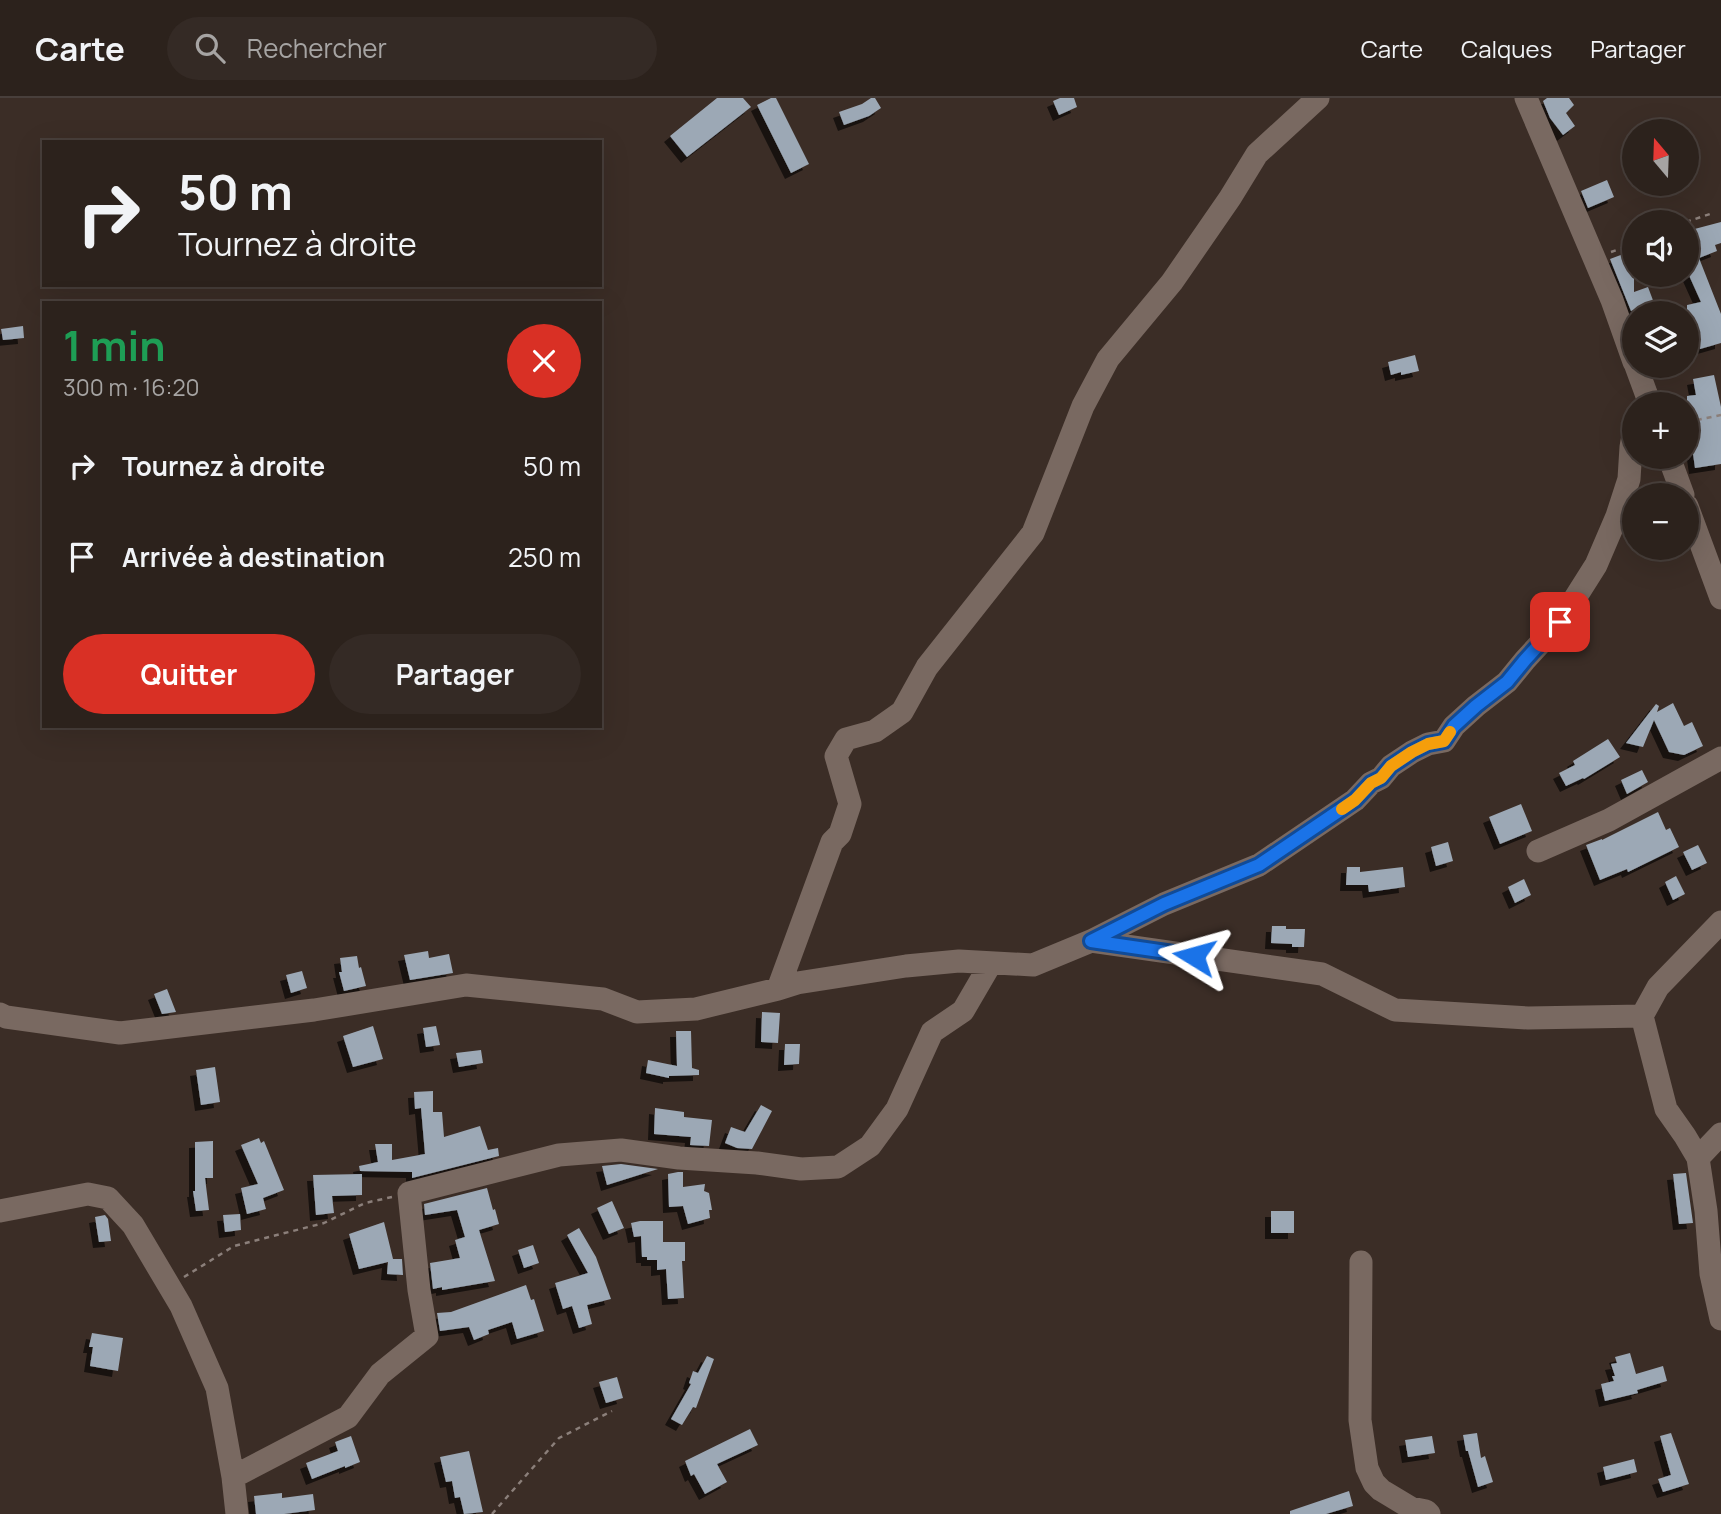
<!DOCTYPE html>
<html lang="fr">
<meta charset="utf-8">
<style>
body{margin:0;font-family:Manrope,sans-serif;background:#342a25;color:#f1f3f6;height:100vh;display:flex;flex-direction:column;font-size:26px;white-space:nowrap}
*{box-sizing:border-box;margin:0}
p{font-size:23px;color:#a6a4a3}
.icon{flex:none;width:38px;height:38px;fill:none;stroke:currentColor;stroke-width:2;stroke-linecap:round;stroke-linejoin:round}
.map{position:relative;flex:1;overflow:hidden}
.sheet{position:absolute;left:42px;top:203px;width:560px;height:427px;display:flex;flex-direction:column;background:#2c221c;border-radius:0px;box-shadow:0 7px 28px #0002,0 0 0 2px #483f3b}
.sheet>*{flex:none}
.banner{position:absolute;left:42px;top:42px;width:560px;height:147px;border-radius:0px;box-shadow:0 7px 28px #0002,0 0 0 2px #483f3b;background:#2c221c;color:#f1f3f6;overflow:hidden}
.needle{width:46px;rotate:341deg}
.fabs{position:absolute;left:1622px;top:21px;display:grid;gap:14px}
.fabs a{display:grid;place-items:center;width:77px;height:77px;border-radius:50%;background:#2c221c;box-shadow:0 7px 28px #0002,0 0 0 2px #483f3b;font-size:35px}
.pin{position:absolute;display:grid;place-items:center;width:60px;height:60px;color:#fff;margin:-30px;border-radius:14px;box-shadow:0 4px 10px #0006}
.me{position:absolute;width:77px;margin:-38px;rotate:278deg;stroke-linejoin:round;filter:drop-shadow(0 0 5px #0008)}
.turn{display:flex;align-items:center;gap:24px;height:147px;padding:0 21px;font-size:32px}
.turn .icon{width:91px;height:91px;stroke-width:2.5}
.turn b{display:block;font-size:49px;line-height:60px}
.round{display:grid;place-items:center;flex:none;width:74px;height:74px;border-radius:37px;background:#342a25}
.overview{display:flex;align-items:center;justify-content:space-between;height:119px;padding:0 21px}
h1{font-size:42px;font-weight:700;line-height:52px;color:#1e9e55}
.action{display:flex;gap:14px;margin-top:auto;padding:14px 21px}
.action a{flex:1;height:80px;border-radius:42px;background:#d93025;color:#fff;font-size:28px;font-weight:700;line-height:80px;text-align:center}
.action a+a{background:#342a25;color:#f1f3f6}
ul{padding:0;list-style:none}
li{display:flex;align-items:center;gap:21px;height:91px;padding:0 21px}
li div{flex:1}
li b{display:block;font-size:26px}
li em{font-style:normal}
header{display:flex;align-items:center;gap:42px;box-sizing:border-box;height:98px;padding:0 35px;background:#2c221c;border-bottom:2px solid #483f3b}
header strong{font-size:33px}
nav{display:flex;gap:38px;margin-inline-start:auto;font-size:24px}
.search{width:490px;height:63px;background:#342a25;display:flex;align-items:center;gap:18px;box-sizing:border-box;padding:0 24px;border-radius:38px;color:#a6a4a3;font-size:26px}
.map>svg:first-child{display:block}
.building{fill:#9ca8b5;filter:url(#shadow)}
.lines{fill:none;stroke-linecap:round;stroke-linejoin:round}
.path{stroke:#8b7f7a;stroke-width:2.5;stroke-dasharray:5 5;stroke-linecap:butt}
.minor{stroke:#796961;stroke-width:23}
.route-casing{stroke:#114b97;stroke-width:18}
.route{stroke:#1a73e8;stroke-width:12}
.slow{stroke:#f59e0b;stroke-width:12}
</style>
<header>
<strong>Carte</strong>
<div class="search"><svg class="icon" aria-label="search" viewBox="0 0 24 24"><circle cx="10" cy="10" r="6"/><path d="M15 15l6 6"/></svg>Rechercher</div>
<nav><a>Carte</a><a>Calques</a><a>Partager</a></nav>
</header>
<div class="map">
<svg width="1721" height="1416" viewBox="0 0 1721 1416">
<defs>
<filter id="shadow"><feDropShadow dx="-6" dy="6" stdDeviation="0" flood-color="#0009"/></filter>
</defs>
<rect width="100%" height="100%" fill="#3b2d26"/>
<path class="building" d="M717,0H743L751,9L687,59L670,38Z
M771,0H776L809,66L791,75L757,7Z
M871,0H875L881,10L869,18L844,27L839,14L862,6Z
M1060,0H1074L1077,9L1059,17L1053,3Z
M1547,0H1569L1574,7L1566,15L1575,28L1563,37L1550,20L1543,3Z
M1607,82L1614,99L1588,110L1581,93Z
M1721,124V145L1715,147L1717,153L1699,160L1721,216V245L1700,251L1695,223L1687,225V207L1701,204L1687,173V133Z
M1634,152V194L1648,189L1654,205L1631,213L1610,161Z
M23,228L24,240L3,242L1,231Z
M1415,257L1419,273L1401,277V274L1391,277L1388,264Z
M1714,277L1721,309V366L1695,370L1688,320H1687V298L1696,297L1693,281Z
M1673,605L1684,628L1692,624L1703,648L1684,657L1669,654L1654,622L1643,649L1626,645L1656,606L1659,608L1657,614Z
M1608,641L1620,659L1584,681L1583,680L1566,688L1559,675L1575,667L1573,663Z
M1642,672L1648,684L1627,696L1621,682Z
M1521,706L1532,733L1500,746L1489,719Z
M1658,714L1666,732L1670,730L1679,749L1628,774L1627,771L1600,782L1586,747L1602,741V742Z
M1448,744L1453,763L1436,768L1431,749Z
M1698,747L1707,765L1692,772L1683,754Z
M1347,769H1360V774L1403,769L1405,789L1369,794L1368,787H1346Z
M1676,778L1685,796L1673,802L1665,784Z
M1524,781L1531,797L1515,805L1508,789Z
M1272,828H1286V831H1305L1304,849H1292V846L1271,845Z
M428,853L429,860L449,856L453,875L410,882L404,857Z
M357,858L359,870L361,869L366,888L344,893L339,874H342L340,860Z
M302,873L307,890L291,895L286,877Z
M167,891L176,914L162,916L154,896Z
M762,914L780,915L778,945L761,944Z
M373,928L383,961L353,969L343,938Z
M436,928L440,947L426,949L423,930Z
M676,933H691L692,970L699,972V977L669,978V980L646,975L648,962L677,968Z
M785,946H800L799,966L784,967Z
M481,952L483,965L459,969L456,955Z
M215,969L220,1004L201,1007L196,972Z
M433,993V1014H442L444,1039L480,1028L488,1052L498,1050L499,1058L412,1080V1074L360,1073L359,1068L378,1064L375,1046H392V1062L425,1056L421,1010L415,1011L414,994Z
M761,1007L772,1013L752,1051L737,1050L725,1045L731,1029L745,1034Z
M655,1010L684,1014V1019L712,1022L709,1048L690,1047L691,1039L654,1036Z
M259,1040L261,1045L264,1043L284,1092L263,1100L266,1111L247,1116L241,1090L258,1086L241,1047Z
M213,1043V1080H205L209,1112L196,1113L193,1093H195V1044Z
M621,1066L658,1071L607,1087L602,1068Z
M678,1074H683V1089L705,1086L704,1093L709,1095L712,1112H709L710,1120L688,1126L683,1108L669,1109L668,1076Z
M1686,1075L1693,1125L1679,1126L1673,1076Z
M362,1076V1097L332,1098L334,1115L316,1117L313,1077Z
M487,1090L493,1112L495,1111L499,1126L479,1132L495,1183L442,1192V1189L433,1191L430,1165L460,1160L455,1142L465,1139L457,1112L425,1117L424,1106Z
M612,1103L624,1130L609,1136L597,1110Z
M1271,1113H1294V1135H1271Z
M240,1116L241,1132L225,1134L223,1117Z
M105,1117L108,1121L111,1143L99,1144L95,1119Z
M640,1123H663V1144H685V1163H682L684,1200L668,1201L666,1171L657,1172V1162H647V1159H642L641,1138L634,1139L631,1125Z
M384,1124L393,1161H402L403,1177L387,1176L388,1164L359,1171L349,1136Z
M579,1130L596,1159L611,1201L587,1207L592,1226L579,1230L572,1208L563,1211L555,1185L588,1175L567,1137Z
M533,1147L539,1165L524,1170L518,1152Z
M526,1187L531,1202L534,1201L544,1233L517,1241L512,1224L488,1232L489,1236L474,1242L469,1229L440,1233L437,1215L451,1214Z
M92,1235L123,1240L118,1273L90,1268L93,1249H89Z
M1630,1255L1636,1276L1663,1268L1667,1283L1637,1292L1638,1295L1605,1303L1601,1286L1614,1283L1612,1278H1615L1611,1266L1617,1265L1615,1259Z
M707,1258L714,1261L696,1310L693,1309L682,1327L671,1321L691,1286L689,1285L693,1273L698,1275Z
M617,1279L623,1300L606,1305L599,1284Z
M750,1331L758,1347L717,1366L727,1384L705,1396L694,1376L691,1378L685,1363Z
M1477,1335L1481,1360L1485,1358L1493,1384L1478,1389L1468,1353H1466L1463,1337Z
M1671,1335L1689,1386L1663,1394L1658,1381L1671,1377L1660,1338Z
M351,1338L360,1364L345,1370V1368L312,1381L306,1365L338,1353L335,1344Z
M1432,1338L1435,1355L1408,1359L1405,1342Z
M469,1353L483,1414L464,1416L460,1399L455,1400L452,1383L446,1384L440,1359Z
M1634,1361L1637,1374L1606,1382L1603,1369Z
M1349,1393L1353,1408L1326,1416H1290V1413Z
M282,1395V1400L313,1396L315,1412L284,1416H256L254,1398Z"/>
<g class="lines">
<path class="path" d="M1686,124L1713,115
M1611,154L1634,146
M1687,324L1721,317
M184,1179L234,1148L324,1125L365,1105L392,1099
M492,1416L559,1340L612,1313"/>
<path class="minor" d="M1526,0L1612,202L1634,264
M1636,268L1650,306
M1669,359L1683,397
M1687,408L1721,500
M1538,753L1609,722L1721,660
M1091,843L1322,876L1395,912L1528,920L1642,918
M778,891L832,744L840,736L850,706L836,658L846,641L875,633L902,614L927,569L1033,435L1083,308L1108,261L1172,184L1230,100L1257,56L1318,0
M0,916L6,919L120,935L314,912L466,887L603,901L637,914L696,911L778,891L797,885L906,868L959,863L1033,867L1091,843L1164,806L1259,767L1355,702L1371,685L1381,680L1391,668L1412,654L1428,646L1444,643L1454,628L1476,608L1507,584L1525,562L1560,524L1596,467L1617,418L1629,381L1631,349L1634,332
M1721,1036L1698,1060L1706,1113L1711,1176L1721,1221
M1698,1060L1685,1038L1666,1011L1642,918L1658,889L1721,824
M0,1113L88,1096L108,1100L133,1127L181,1208L217,1290L233,1379L237,1416
M1361,1164L1360,1322L1367,1370L1374,1385L1381,1392L1411,1410L1426,1413L1429,1416
M233,1379L348,1319L380,1276L427,1238L419,1192L409,1095L559,1057L621,1052L679,1060L757,1065L801,1071L838,1069L870,1048L897,1011L932,934L963,913L991,865"/>
</g>
<g class="lines">
<defs>
<path id="route" d="M1194,858L1091,843L1164,806L1259,767L1355,702L1371,685L1381,680L1391,668L1412,654L1428,646L1444,643L1454,628L1476,608L1507,584L1525,562L1560,524"/>
</defs>
<use href="#route" class="route-casing"/>
<use href="#route" class="route"/>
<path class="slow" d="M1342,711L1355,702L1371,685L1381,680L1391,668L1412,654L1428,646L1444,643L1450,634"/>
</g>
</svg>
<div class="fabs">
<a><svg class="needle" viewBox="-14 -14 28 28"><path d="M0-13l5 13h-10z" fill="#e53935"/><path d="M0 13l5-13h-10z" fill="#a6a4a3"/></svg></a>
<a><svg class="icon" aria-label="sound" viewBox="0 0 24 24"><path d="M4 9h4l5-4v14l-5-4H4zM17 9q2 3 0 6"/></svg></a>
<a><svg class="icon" aria-label="layers" viewBox="0 0 24 24"><path d="M12 4l9 5-9 5-9-5zM3 14l9 5 9-5"/></svg></a>
<a>+</a>
<a>−</a>
</div>
<div class="pin" style="left:1560px;top:524px;background:#d93025"><svg class="icon" aria-label="arrive" viewBox="0 0 24 24"><path d="M6 21V4h12l-3 4 3 4H6"/></svg></div>
<svg class="me" style="left:1194px;top:858px" viewBox="-20 -20 40 40"><path d="M0-17L14 15 0 8-14 15z" fill="#1a73e8" stroke="#fff" stroke-width="4"/></svg>
<div class="banner">
<div class="turn"><svg class="icon" aria-label="right" viewBox="0 0 24 24"><path d="M7 20v-9h11M14 6l5 5-5 5"/></svg><div><b>50 m</b>Tournez à droite</div></div>
</div>
<section class="sheet">
<div class="overview"><div><h1>1 min</h1><p>300 m · 16:20</p></div><a class="round" style="background:#d93025;color:#fff"><svg class="icon" aria-label="close" viewBox="0 0 24 24"><path d="M6 6l12 12M18 6L6 18"/></svg></a></div>
<ul>
<li><svg class="icon" aria-label="right" viewBox="0 0 24 24"><path d="M7 20v-9h11M14 6l5 5-5 5"/></svg><div><b>Tournez à droite</b></div><em>50 m</em></li>
<li><svg class="icon" aria-label="arrive" viewBox="0 0 24 24"><path d="M6 21V4h12l-3 4 3 4H6"/></svg><div><b>Arrivée à destination</b></div><em>250 m</em></li>
</ul>
<div class="action"><a>Quitter</a><a>Partager</a></div>
</section>
</div>
